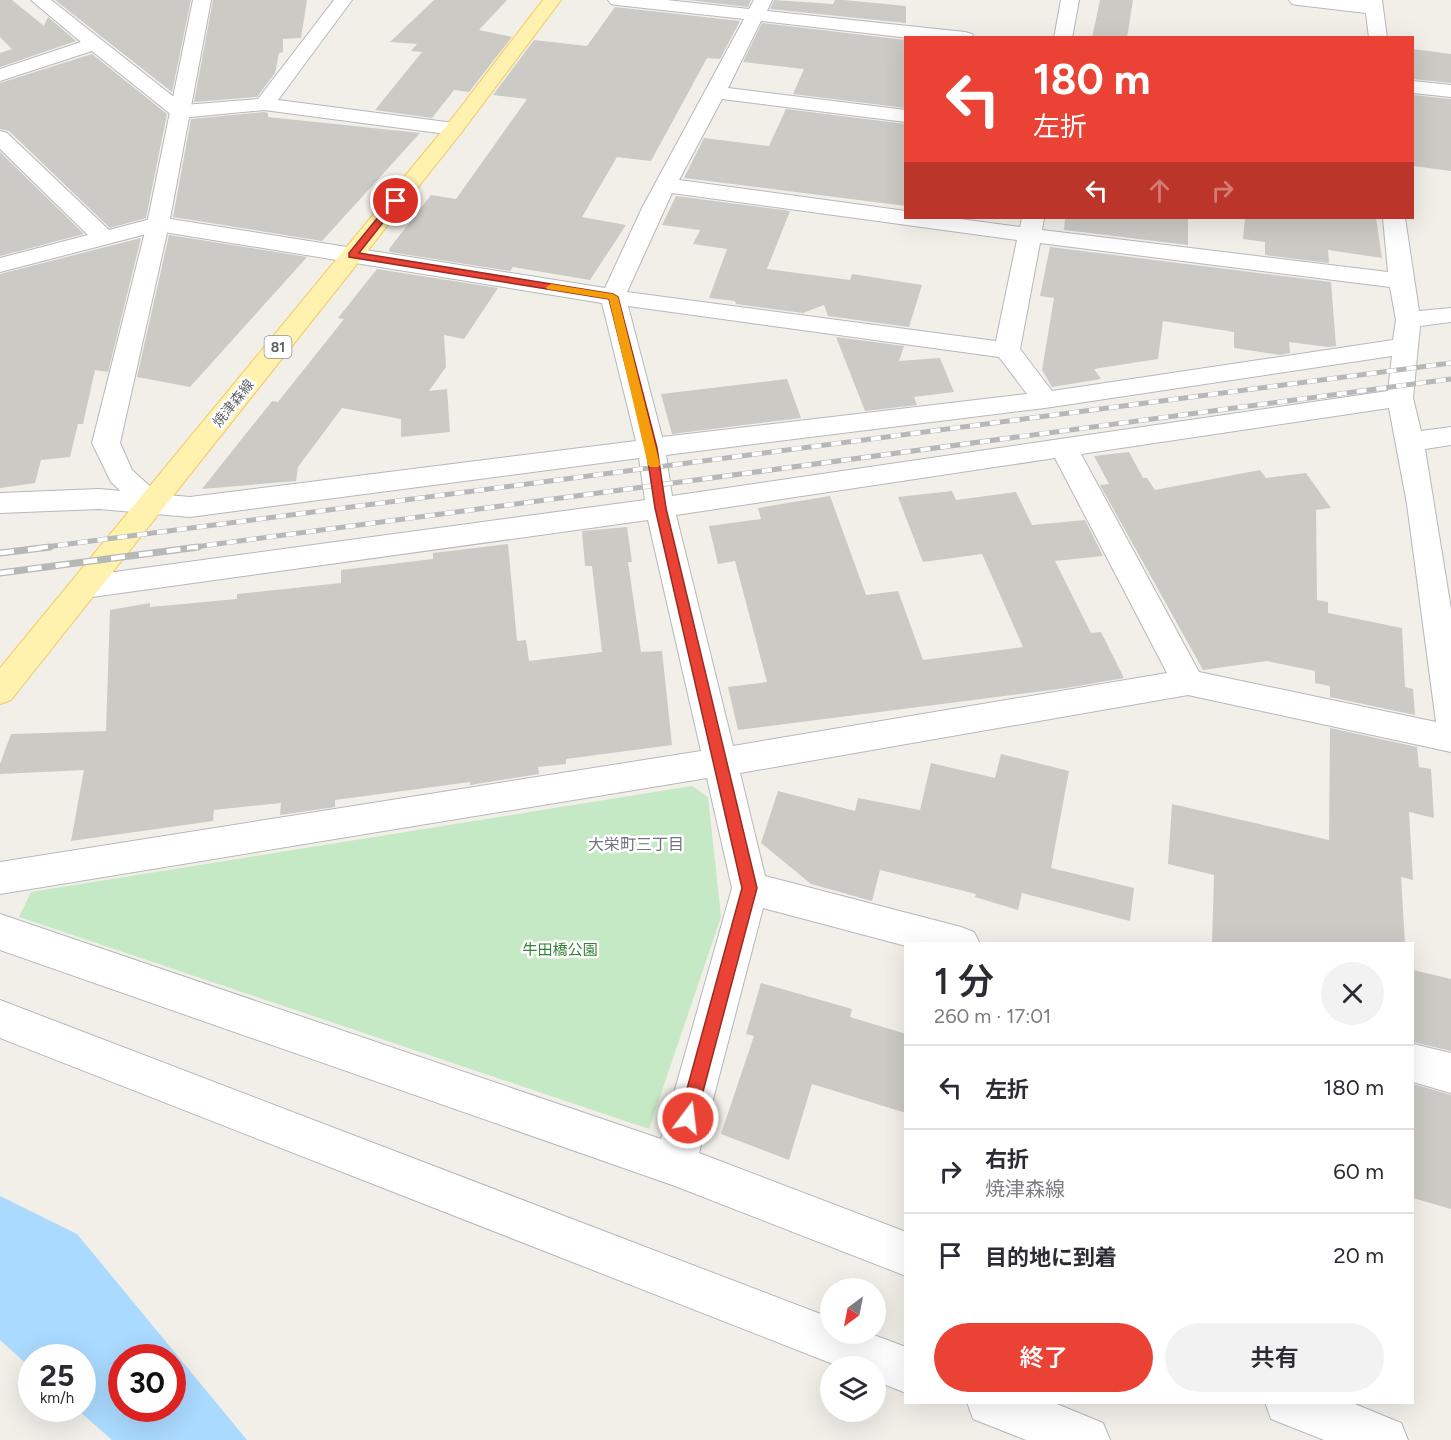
<!DOCTYPE html>
<html lang="ja">
<meta charset="utf-8">
<style>
body{margin:0;font-family:Figtree,"Noto Sans JP",sans-serif;background:#f2f2f3;color:#2b2b33;height:100vh;display:flex;flex-direction:column;font-size:22px;white-space:nowrap}
*{box-sizing:border-box;margin:0}
p{font-size:20px;color:#7c7c81}
.icon{flex:none;width:33px;height:33px;fill:none;stroke:currentColor;stroke-width:2;stroke-linecap:round;stroke-linejoin:round}
.map{position:relative;flex:1;overflow:hidden}
.drawer{position:absolute;left:904px;top:942px;width:510px;height:462px;display:flex;flex-direction:column;background:#fff;border-radius:0px;box-shadow:0 6px 24px #0002}
.drawer>*{flex:none}
.top-card{position:absolute;left:904px;top:36px;width:510px;height:183px;border-radius:0px;box-shadow:0 6px 24px #0002;background:#ea4335;color:#fff;overflow:hidden}
.needle{width:39px;rotate:212deg}
.fabs{position:absolute;left:820px;top:1278px;display:grid;gap:12px}
.fabs a{display:grid;place-items:center;width:66px;height:66px;border-radius:50%;background:#fff;box-shadow:0 6px 24px #0002;font-size:30px}
.speed{position:absolute;left:18px;top:1344px;display:flex;gap:12px;font-size:30px;font-weight:700;text-align:center}
.speed>*{display:grid;place-content:center;width:78px;height:78px;border-radius:50%;background:#fff;box-shadow:0 6px 24px #0002;line-height:1}
.speed small{font-size:15px;font-weight:400}
.speed .limit{border:9px solid #d22;background:#fff;color:#111}
.pin{position:absolute;display:grid;place-items:center;width:51px;height:51px;color:#fff;margin:-26px;border:3px solid #fff;border-radius:50%;box-shadow:0 2px 6px #0007}
.me{position:absolute;width:66px;margin:-33px;rotate:15deg;stroke-linejoin:round;filter:drop-shadow(0 0 4px #0008)}
.turn{display:flex;align-items:center;gap:21px;height:126px;padding:0 30px;font-size:27px}
.turn .icon{width:78px;height:78px;stroke-width:2.5}
.turn b{display:block;font-size:42px;line-height:51px}
.lanes{display:flex;align-items:center;height:57px;padding:0 30px;background:#0003;justify-content:center;gap:30px;direction:ltr}
.lanes .off{opacity:.35}
.round{display:grid;place-items:center;flex:none;width:63px;height:63px;border-radius:32px;background:#f2f2f3}
.summary{display:flex;align-items:center;justify-content:space-between;height:102px;padding:0 30px}
h1{font-size:36px;font-weight:600;line-height:45px}
.action{display:flex;gap:12px;margin-top:auto;padding:12px 30px}
.action a{flex:1;height:69px;border-radius:36px;background:#ea4335;color:#fff;font-size:24px;font-weight:600;line-height:69px;text-align:center}
.action a+a{background:#f2f2f3;color:#2b2b33}
ul{padding:0;list-style:none}
li{display:flex;align-items:center;gap:18px;height:84px;padding:0 30px;border-top:2px solid #e1e1e2}
li div{flex:1}
li b{display:block;font-size:22px}
li em{font-style:normal}
.map>svg:first-child{display:block}
.green{fill:#c5e8c5}
.water{fill:#aadaff;fill-rule:evenodd}
.building{fill:#cccac5}
.lines{fill:none;stroke-linecap:round;stroke-linejoin:round}
.minor-casing{stroke:#b5b8bc;stroke-width:2}
.tertiary-casing{stroke:#b5b8bc;stroke-width:2}
.primary-casing{stroke:#f2c960;stroke-width:2}
.minor{fill:#fff;fill-rule:evenodd}
.tertiary{fill:#fff;fill-rule:evenodd}
.primary{fill:#fff2af;fill-rule:evenodd}
.rail-far1-casing{stroke:#b6b7b8;stroke-width:5}
.rail-casing{stroke:#b6b7b8;stroke-width:7}
.rail-far1{stroke:#fff;stroke-width:4;stroke-dasharray:10;stroke-linecap:butt}
.rail{stroke:#fff;stroke-width:4.5;stroke-dasharray:14;stroke-linecap:butt}
.route{fill:#ea4335;stroke:#982c22;stroke-width:1.5}
.slow{fill:#f59e0b}
.labels{text-anchor:middle;stroke-width:5;stroke-linejoin:round;paint-order:stroke}
.shield{fill:#fff;stroke:#8f9295;stroke-width:1.5}
.shield-label{font-size:14px;font-weight:bold;fill:#5f6368}
.far-street-label{font-size:14px;fill:#5f6368;stroke:#fff}
.park-label{font-size:15px;fill:#348238;stroke:#fff}
.neighbourhood-label{font-size:16px;fill:#70757a;stroke:#fff}
</style>
<div class="map">
<svg width="1451" height="1440" viewBox="0 0 1451 1440">
<rect width="100%" height="100%" fill="#f1efe8"/>
<path class="green" d="M692,786L708,797L721,917L649,1129L19,917L31,892Z"/>
<path class="water" d="M0,1196L77,1234L247,1440H112L77,1409L82,1408V1358H32L31,1368L0,1340ZM122,1358H172V1408H122Z"/>
<path class="building" d="M0,0H12L44,26L48,17L76,41L0,67V53L12,49L0,37Z
M55,0H191L172,92Z
M213,0H307L301,38L283,39V52L279,53L275,73L257,97L194,102Z
M434,0H507L479,30L512,37L469,92L454,90L432,118L375,110L422,52L411,51L417,44L390,42Z
M688,0H751L748,7Z
M774,0L833,4L835,0H844L906,6V23L770,9Z
M1100,0H1133L1127,38H1092Z
M615,7L740,21L720,59L707,58L651,161L617,157L582,217L626,225L590,280L513,267L510,271L390,252L389,249L431,195L456,199L527,99L493,95L534,40L587,46Z
M762,23L906,40V108L793,94L804,69L743,62Z
M1413,49L1451,54V83L1413,79Z
M92,54L167,114L146,218L110,228L9,131L0,129V83Z
M1413,95L1451,99V171L1413,166Z
M786,109L906,124V206L684,178L704,138L769,146Z
M264,112L268,113V117L420,133L322,241L173,217L191,119Z
M0,152L84,234L0,256Z
M676,196L790,211L767,269L850,280L852,274L922,285L909,327L828,316L824,305L803,313L736,304L735,301L709,298L727,249L693,244L700,230L662,225Z
M1065,218H1188V245L1064,230Z
M1245,218H1376L1382,258L1328,250L1329,263L1265,255V242L1243,239Z
M169,235L307,257L190,387L137,377Z
M141,238L108,372L95,370L83,424H78L70,457L41,460L35,483L0,488V274Z
M1050,247L1331,282L1336,346L1328,347L1289,342L1290,353L1280,355L1234,348V332L1163,321L1158,359L1094,369L1101,379L1052,387L1042,370L1054,298L1040,296Z
M377,269L498,288L464,339L444,335L446,367L429,391L447,389L450,432L401,437V419L342,408L298,467L296,481L202,489L272,401L278,402L344,319L338,318Z
M836,337L904,346L899,361L940,358L954,392L914,397L917,405L865,411Z
M787,379L801,418L672,434L661,394Z
M1129,452L1143,478H1147L1155,490L1260,470L1266,478L1306,473L1331,508L1316,510L1317,600L1328,602V613L1402,628L1405,687L1413,689L1415,715L1330,697V686L1315,683V671L1267,661L1203,670L1100,485L1109,484L1094,456Z
M952,491L956,500L1016,492L1032,525L1085,520L1103,556L1055,561L1091,633L1101,632L1124,678L1066,688L738,730L728,687L767,682L735,561L718,564L709,526L761,519L758,508L830,496L866,595L898,591L923,660L1023,647L982,554L923,562L898,497Z
M627,527L632,562H628L641,652L662,651L672,745L566,759V764L538,767L539,774L470,785V782L335,800V807L280,815L281,803L214,810L213,821L71,841L84,770L0,774V764L11,734L106,731L110,610L150,603V607L237,599V594L341,583V570L433,559V553L508,544L517,641L526,640L529,661L602,652L592,566H585L582,531Z
M1330,728L1417,747L1419,767L1431,769L1434,818L1409,812L1413,880L1401,877L1405,944H1212L1214,875L1168,864L1172,804L1329,840Z
M1001,754L1069,771L1051,868L1134,888L1130,921L1022,893L1018,910L975,897L976,894L880,870L872,901L811,884L761,843L778,791L855,811L858,798L920,810L931,763L995,778Z
M1413,970L1451,979V1051L1413,1042Z
M761,983L852,1009L850,1017L906,1034V1113L812,1084L789,1160L721,1134L754,1036L746,1034Z
M1413,1084L1451,1095V1209L1413,1198Z"/>
<g class="lines">
<defs>
<path id="minor" d="M31,0H51L184,105L258,99L334,0H352L278,100L454,123L461,125L464,129L461,133L454,135L264,110L180,118L173,116L92,51L0,81V69L81,42Z
M608,0H667L749,9L754,0H772L767,11L965,32L972,34L974,38H909L761,21L728,88L906,110V122L722,99L679,180L906,211V218H953L1020,227L1022,218H1044L1042,230L1388,272L1383,218H1405L1419,311L1451,308V322L1420,326L1413,398L1421,431L1451,427V445L1425,449L1451,609V752L1188,695L740,773L765,876L961,927L974,932L980,944H906V946L763,908L699,1153L906,1232V1276L675,1186L0,950V914L661,1139L732,888L707,778L0,894V862L701,751L648,520L85,598L74,595L70,587L74,579L85,576L645,500L639,458L190,517L99,509L0,513V493L99,489L190,497L636,441L602,303L158,231L0,272V258L88,235L0,149V131L7,133L109,230L158,217L605,288L642,208L744,19L617,5L611,4ZM672,193L1017,240L996,341L627,292ZM1040,243L1390,287L1396,320L1393,340L1052,391L1020,349ZM628,306L999,357L1027,394L662,437ZM1392,356L1388,391L672,496L666,455L1045,408ZM1389,408L1407,504L1436,722L1199,672L1081,454ZM1055,458L1167,673L733,746L676,515Z
M1061,0H1079L1072,38H1054Z
M1289,0H1382L1387,38H1369L1366,13L1298,5L1292,4Z
M1413,81L1451,85V97L1413,93Z
M0,1000L831,1318V1334H871L906,1347V1393L876,1381V1366H838L0,1038Z
M1413,1044L1451,1053V1093L1413,1082Z
M967,1402H1052L1103,1423L1110,1440H1026L973,1419Z
M1265,1402H1350L1401,1423L1408,1440H1324L1271,1419Z"/>
<path id="tertiary" d="M193,0H211L169,224L120,443L132,470L162,497L166,504L162,511L152,514L142,511L111,482L92,443L147,224Z"/>
<path id="primary" d="M543,0H561L461,133L11,700L0,704V668L447,125Z"/>
</defs>
<use href="#minor" class="minor-casing"/>
<use href="#tertiary" class="tertiary-casing"/>
<use href="#primary" class="primary-casing"/>
<use href="#minor" class="minor"/>
<use href="#tertiary" class="tertiary"/>
<use href="#primary" class="primary"/>
<defs>
<path id="rail-far1" d="M38,548L1451,363
M187,548L1451,379"/>
<path id="rail" d="M0,553L50,547
M0,573L198,547"/>
</defs>
<use href="#rail-far1" class="rail-far1-casing"/>
<use href="#rail" class="rail-casing"/>
<use href="#rail-far1" class="rail-far1"/>
<use href="#rail" class="rail"/>
</g>
<path class="route" d="M396,198L400,201L359,253L613,294L618,297L657,448L666,508L757,888L696,1118L694,1124L688,1127L682,1124L679,1118L742,888L655,508L646,448L609,299L349,257V253L393,199Z"/>
<path class="slow" d="M551,284L613,294L618,297L660,465L658,467H650L648,465L609,299L547,289L546,287Z"/>
<g class="labels">
<rect class="shield" x="264.5" y="336" width="27" height="22" rx="4.5"/>
<g class="shield-label">
<text x="278" y="352">81</text>
</g>
<g class="far-street-label">
<text transform="translate(233 403) rotate(-51)" y="5">焼津森線</text>
</g>
<g class="park-label">
<text x="560" y="955">牛田橋公園</text>
</g>
<g class="neighbourhood-label">
<text x="636" y="850">大栄町三丁目</text>
</g>
</g>
</svg>
<div class="fabs">
<a><svg class="needle" viewBox="-14 -14 28 28"><path d="M0-13l5 13h-10z" fill="#e53935"/><path d="M0 13l5-13h-10z" fill="#7c7c81"/></svg></a>
<a><svg class="icon" aria-label="layers" viewBox="0 0 24 24"><path d="M12 4l9 5-9 5-9-5zM3 14l9 5 9-5"/></svg></a>
</div>
<div class="speed"><div>25<small>km/h</small></div><div class="limit">30</div></div>
<div class="pin" style="left:396px;top:201px;background:#d93025"><svg class="icon" aria-label="arrive" viewBox="0 0 24 24"><path d="M6 21V4h12l-3 4 3 4H6"/></svg></div>
<svg class="me" style="left:688px;top:1118px" viewBox="-20 -20 40 40"><circle r="17" fill="#ea4335" stroke="#fff" stroke-width="3"/><path d="M0-11L8 9 0 5-8 9z" fill="#fff"/></svg>
<div class="top-card">
<div class="turn"><svg class="icon" aria-label="left" viewBox="0 0 24 24"><path d="M17 20v-9H6M10 6l-5 5 5 5"/></svg><div><b>180 m</b>左折</div></div>
<div class="lanes"><svg class="icon" aria-label="left" viewBox="0 0 24 24"><path d="M17 20v-9H6M10 6l-5 5 5 5"/></svg><svg class="icon off" aria-label="ahead" viewBox="0 0 24 24"><path d="M12 20V5M6 11l6-6 6 6"/></svg><svg class="icon off" aria-label="right" viewBox="0 0 24 24"><path d="M7 20v-9h11M14 6l5 5-5 5"/></svg></div>
</div>
<section class="drawer">
<div class="summary"><div><h1>1 分</h1><p>260 m · 17:01</p></div><a class="round"><svg class="icon" aria-label="close" viewBox="0 0 24 24"><path d="M6 6l12 12M18 6L6 18"/></svg></a></div>
<ul>
<li><svg class="icon" aria-label="left" viewBox="0 0 24 24"><path d="M17 20v-9H6M10 6l-5 5 5 5"/></svg><div><b>左折</b></div><em>180 m</em></li>
<li><svg class="icon" aria-label="right" viewBox="0 0 24 24"><path d="M7 20v-9h11M14 6l5 5-5 5"/></svg><div><b>右折</b><p>焼津森線</p></div><em>60 m</em></li>
<li><svg class="icon" aria-label="arrive" viewBox="0 0 24 24"><path d="M6 21V4h12l-3 4 3 4H6"/></svg><div><b>目的地に到着</b></div><em>20 m</em></li>
</ul>
<div class="action"><a>終了</a><a>共有</a></div>
</section>
</div>
